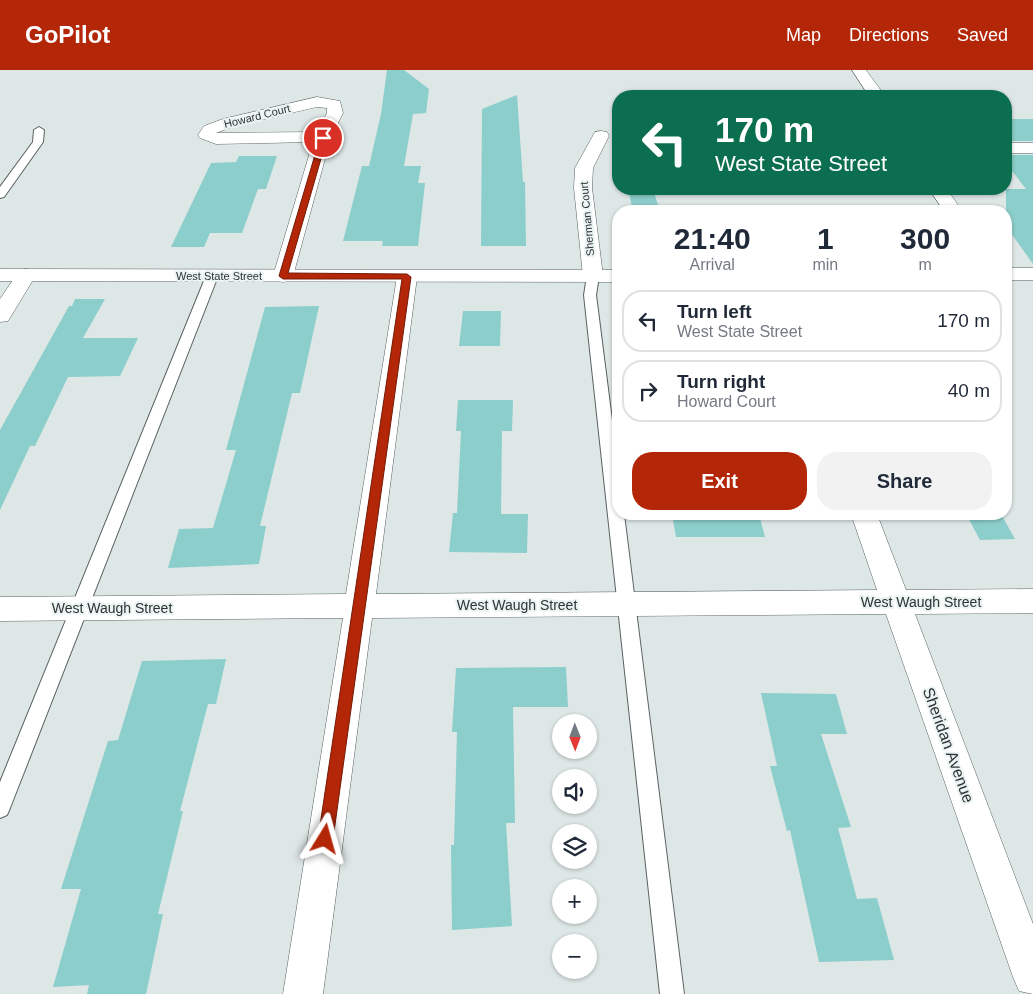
<!DOCTYPE html>
<meta charset="utf-8">
<style>
body{margin:0;font-family:Helvetica,sans-serif;background:#f2f2f3;color:#1f2937;height:100vh;display:flex;flex-direction:column;font-size:19px;white-space:nowrap}
*{box-sizing:border-box;margin:0}
p{font-size:16px;color:#747a83}
.icon{flex:none;width:28px;height:28px;fill:none;stroke:currentColor;stroke-width:2;stroke-linecap:round;stroke-linejoin:round}
.map{position:relative;flex:1;overflow:hidden}
.drawer{position:absolute;left:612px;top:135px;width:400px;height:315px;display:flex;flex-direction:column;background:#fff;border-radius:20px;box-shadow:0 1px 4px #0004}
.drawer>*{flex:none}
.guide{position:absolute;left:612px;top:20px;width:400px;height:105px;border-radius:20px;box-shadow:0 1px 4px #0004;background:#0b6e4f;color:#fff;overflow:hidden}
.needle{width:32px;rotate:179deg}
.controls{position:absolute;left:552px;top:644px;display:grid;gap:10px}
.controls a{display:grid;place-items:center;width:45px;height:45px;border-radius:50%;background:#fff;box-shadow:0 1px 4px #0004;font-size:25px}
.pin{position:absolute;display:grid;place-items:center;width:42px;height:42px;color:#fff;margin:-21px;border:2px solid #fff;border-radius:50%;box-shadow:0 1px 5px #0007}
.me{position:absolute;width:55px;margin:-28px;rotate:8deg;stroke-linejoin:round;filter:drop-shadow(0 0 4px #0008)}
.turn{display:flex;align-items:center;gap:18px;height:105px;padding:0 20px;font-size:22px}
.turn .icon{width:65px;height:65px;stroke-width:2.5}
.turn b{display:block;font-size:35px;line-height:42px}
.eta{display:flex;justify-content:space-evenly;align-items:center;height:85px;text-align:center}
.eta b{font-size:30px;font-weight:600;line-height:35px}
.cta{display:flex;gap:10px;margin-top:auto;padding:10px 20px}
.cta a{flex:1;height:58px;border-radius:20px;background:#b32708;color:#fff;font-size:20px;font-weight:600;line-height:58px;text-align:center}
.cta a+a{background:#f2f2f3;color:#1f2937}
ul{padding:0;list-style:none}
li{display:flex;align-items:center;gap:15px;height:62px;margin:0 10px 8px;padding:0 10px;border:2px solid #e0e1e3;border-radius:20px}
li div{flex:1}
li b{display:block;font-size:19px}
li em{font-style:normal}
header{display:flex;align-items:center;gap:30px;box-sizing:border-box;height:70px;padding:0 25px;background:#b32708;color:#fff}
header strong{font-size:24px}
nav{display:flex;gap:28px;margin-inline-start:auto;font-size:18px}
.map>svg:first-child{display:block}
.building{fill:#8ccecb}
.lines{fill:none;stroke-linecap:round;stroke-linejoin:round}
.lane-casing{stroke:#596161;stroke-width:2}
.street-casing{stroke:#596161;stroke-width:1}
.secondary-casing{stroke:#596161;stroke-width:1}
.lane{fill:#fff;fill-rule:evenodd}
.street{fill:#fff;fill-rule:evenodd}
.secondary{fill:#fff;fill-rule:evenodd}
.route{fill:#b32708;stroke:#741905}
.labels{text-anchor:middle;stroke-width:4;stroke-linejoin:round;paint-order:stroke}
.far-street-label{font-size:11px;fill:#2f3333;stroke:#eaf4f3}
.street-label{font-size:14px;fill:#2f3333;stroke:#eaf4f3}
.near-street-label{font-size:16px;fill:#2f3333;stroke:#eaf4f3}
</style>
<header>
<strong>GoPilot</strong>
<nav><a>Map</a><a>Directions</a><a>Saved</a></nav>
</header>
<div class="map">
<svg width="1033" height="924" viewBox="0 0 1033 924">
<rect width="100%" height="100%" fill="#dde7e6"/>
<path class="building" d="M387,0H404L429,19L426,43L413,44L404,96H421L418,113H425L418,176H382L383,171H343L362,96H369L381,44Z
M517,25L523,112H525L526,176H481L482,39Z
M1006,49H1033V71H1006Z
M1006,85H1033V194L1006,156V119H1026L1006,93Z
M239,86H277L266,119H258L242,163H210L204,177H171L211,93L236,92Z
M628,119H653L660,141H633Z
M75,229H105L83,268H138L120,306L68,307L35,376H30L0,440V360L69,236H72Z
M319,236L300,323H292L260,456H266L259,494L168,498L179,459L213,458L236,380H226L265,237Z
M463,241H501L500,276H459Z
M458,330H513L512,361H502L501,444H528L527,483L449,482L453,443H457L461,361H456Z
M672,444H759L765,467H676Z
M966,444H1001L1015,469L980,470Z
M226,589L216,634H208L180,741H183L158,844H163L146,924H87L89,915L53,917L81,819H61L108,671L118,670L142,591Z
M566,597L568,637H513L515,753H506L512,856L452,860L451,775H454L457,662H452L456,598Z
M761,623L836,624L847,664H821L851,757L838,758L857,829L877,828L894,890L819,892L790,760L787,761L770,696H777Z"/>
<g class="lines">
<defs>
<path id="lane" d="M39,57L44,60L43,72L4,127L0,128V117L33,72L34,60Z
M212,202L218,206L10,738L7,745L0,748V712L206,206Z
M593,202L599,206L596,225L619,405V444H624L684,924H660L584,225L587,206Z"/>
<path id="street" d="M852,0H866L885,26H869Z
M317,27L340,31L343,43L331,67L293,206L290,210L283,212L276,210L273,206L313,72L216,74L200,68L198,65L204,56L223,49ZM317,37L327,38V43L317,62L216,63L234,56Z
M601,61L607,62L609,66L593,98L592,118L603,206L600,210L593,212L586,210L583,206L574,118L575,98L595,62Z
M1006,73H1033V83H1006Z
M929,119H947L962,141H944Z
M26,199L33,201L36,205L8,251L0,252V229L19,201Z
M407,201L414,203L417,207L376,524L877,520L851,444H877L906,520L1033,519V543L915,544L1033,854V924L1019,921L1013,907L886,544L372,548L323,924H283L343,548L0,551V527L346,524L397,207L400,203Z"/>
<path id="secondary" d="M1006,198H1033V210H1006Z
M0,199L619,200V212L0,211Z"/>
</defs>
<use href="#lane" class="lane-casing"/>
<use href="#street" class="street-casing"/>
<use href="#secondary" class="secondary-casing"/>
<use href="#lane" class="lane"/>
<use href="#street" class="street"/>
<use href="#secondary" class="secondary"/>
</g>
<path class="route" d="M323,65L327,68L288,203L407,204L411,207L333,769L331,774L325,776L320,774L318,769L402,209H283L279,206L320,68Z"/>
<g class="labels">
<g class="far-street-label">
<text transform="translate(257 46) rotate(-14)" y="4">Howard Court</text>
<text transform="translate(587 149) rotate(-95)" y="4">Sherman Court</text>
<text x="219" y="210">West State Street</text>
</g>
<g class="street-label">
<text x="921" y="537">West Waugh Street</text>
<text x="517" y="540">West Waugh Street</text>
<text x="112" y="543">West Waugh Street</text>
</g>
<g class="near-street-label">
<text transform="translate(949 675) rotate(70)" y="6">Sheridan Avenue</text>
</g>
</g>
</svg>
<div class="controls">
<a><svg class="needle" viewBox="-14 -14 28 28"><path d="M0-13l5 13h-10z" fill="#e53935"/><path d="M0 13l5-13h-10z" fill="#747a83"/></svg></a>
<a><svg class="icon" aria-label="sound" viewBox="0 0 24 24"><path d="M4 9h4l5-4v14l-5-4H4zM17 9q2 3 0 6"/></svg></a>
<a><svg class="icon" aria-label="layers" viewBox="0 0 24 24"><path d="M12 4l9 5-9 5-9-5zM3 14l9 5 9-5"/></svg></a>
<a>+</a>
<a>−</a>
</div>
<div class="pin" style="left:323px;top:68px;background:#d93025"><svg class="icon" aria-label="arrive" viewBox="0 0 24 24"><path d="M6 21V4h12l-3 4 3 4H6"/></svg></div>
<svg class="me" style="left:325px;top:769px" viewBox="-20 -20 40 40"><path d="M0-17L14 15 0 8-14 15z" fill="#b32708" stroke="#fff" stroke-width="4"/></svg>
<div class="guide">
<div class="turn"><svg class="icon" aria-label="left" viewBox="0 0 24 24"><path d="M17 20v-9H6M10 6l-5 5 5 5"/></svg><div><b>170 m</b>West State Street</div></div>
</div>
<section class="drawer">
<div class="eta">
<div><b>21:40</b><p>Arrival</p></div>
<div><b>1</b><p>min</p></div>
<div><b>300</b><p>m</p></div>
</div>
<ul>
<li><svg class="icon" aria-label="left" viewBox="0 0 24 24"><path d="M17 20v-9H6M10 6l-5 5 5 5"/></svg><div><b>Turn left</b><p>West State Street</p></div><em>170 m</em></li>
<li><svg class="icon" aria-label="right" viewBox="0 0 24 24"><path d="M7 20v-9h11M14 6l5 5-5 5"/></svg><div><b>Turn right</b><p>Howard Court</p></div><em>40 m</em></li>
</ul>
<div class="cta"><a>Exit</a><a>Share</a></div>
</section>
</div>
